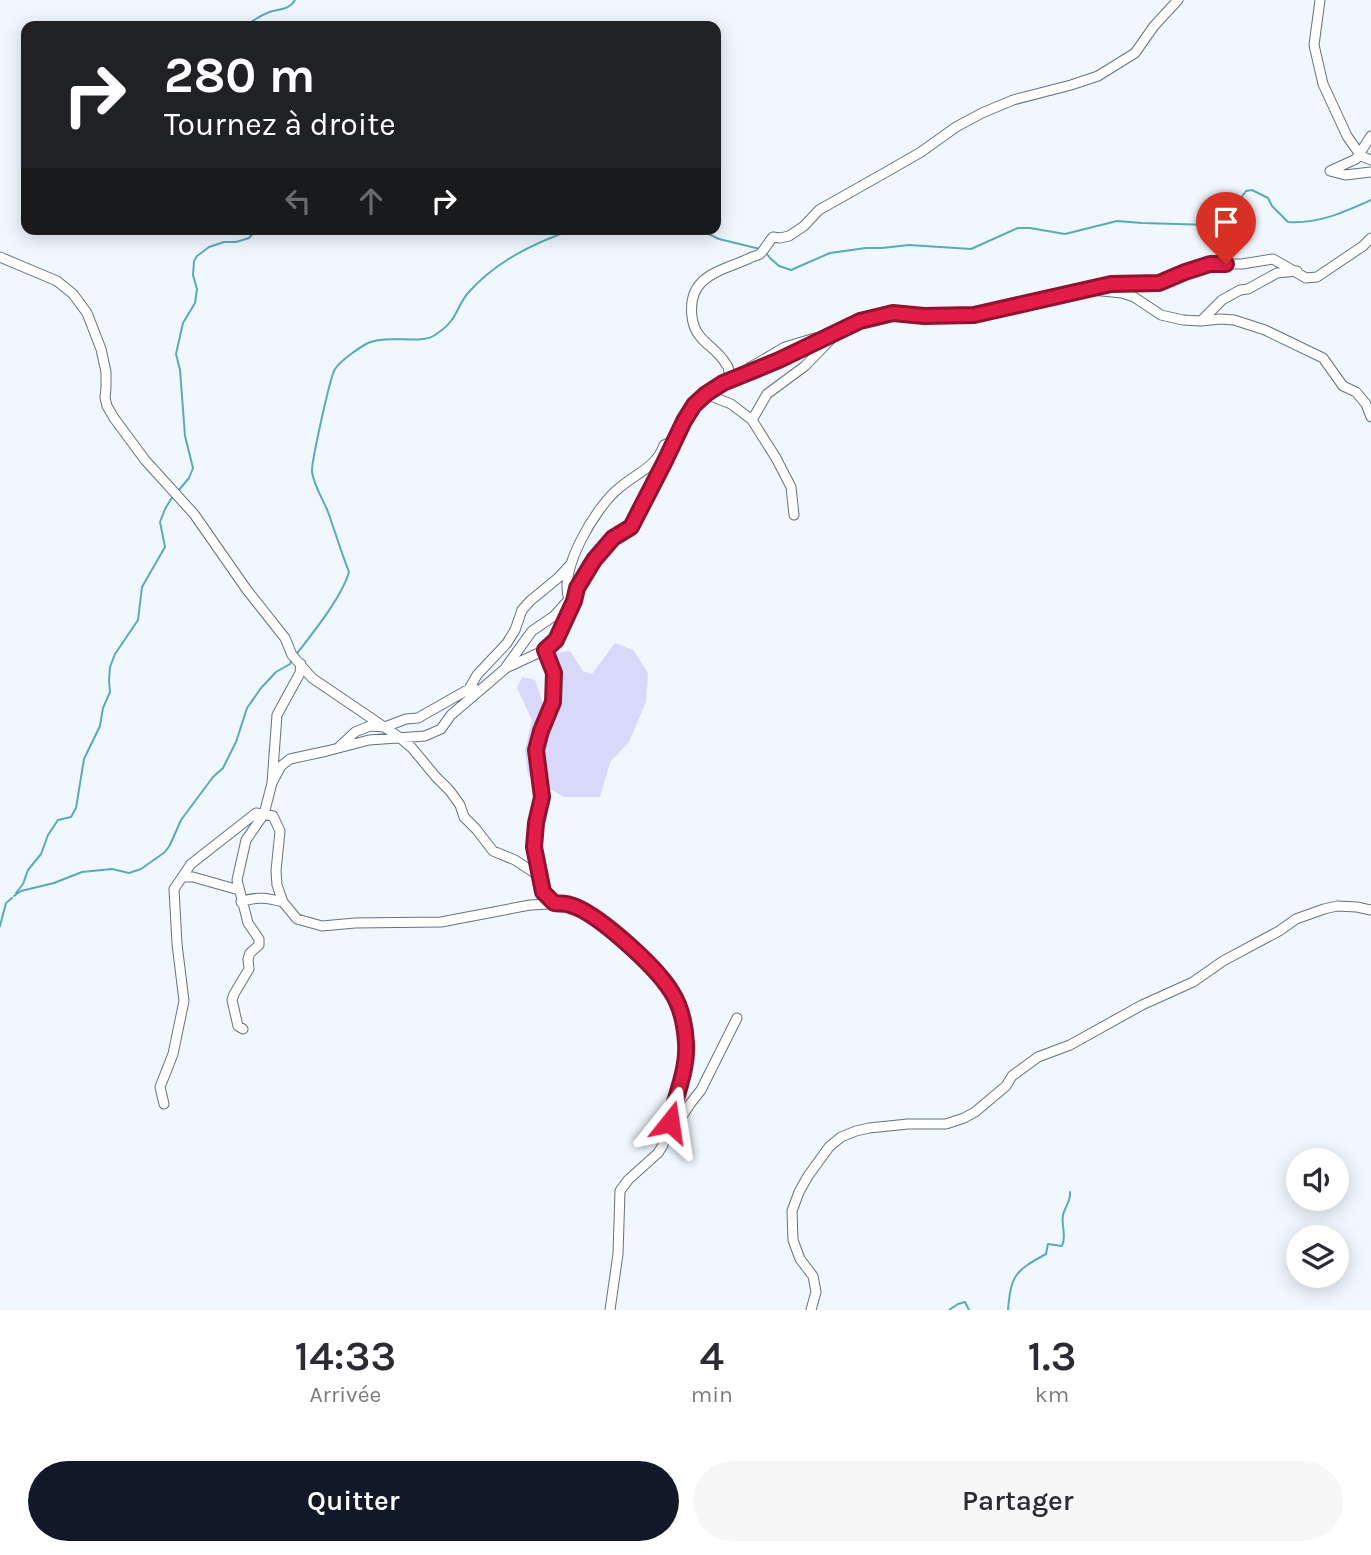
<!DOCTYPE html>
<html lang="fr">
<meta charset="utf-8">
<style>
body{margin:0;font-family:Karla,sans-serif;background:#f7f7f7;color:#2b2b33;height:100vh;display:flex;flex-direction:column;font-size:26px;white-space:nowrap}
*{box-sizing:border-box;margin:0}
p{font-size:23px;color:#7c7c81}
.icon{flex:none;width:38px;height:38px;fill:none;stroke:currentColor;stroke-width:2;stroke-linecap:round;stroke-linejoin:round}
.map{position:relative;height:1310px;overflow:hidden}
.sheet{display:flex;flex-direction:column;background:#fff;flex:1}
.sheet>*{flex:none}
.hud{position:absolute;left:21px;top:21px;width:700px;height:214px;border-radius:14px;box-shadow:0 4px 18px #0003;background:#202124;color:#fff;overflow:hidden}
.fabs{position:absolute;left:1286px;top:1148px;display:grid;gap:14px}
.fabs a{display:grid;place-items:center;width:63px;height:63px;border-radius:50%;background:#fff;box-shadow:0 4px 18px #0003;font-size:35px}
.pin{position:absolute;display:grid;place-items:center;width:60px;height:60px;color:#fff;margin:-72px -30px;border-radius:50% 50% 50% 0;rotate:-45deg;box-shadow:0 0 7px #0007}
.pin .icon{rotate:45deg}
.me{position:absolute;width:77px;margin:-38px;rotate:15deg;stroke-linejoin:round;filter:drop-shadow(0 0 5px #0008)}
.turn{display:flex;align-items:center;gap:24px;height:147px;padding:0 28px;font-size:32px}
.turn .icon{width:91px;height:91px;stroke-width:2.5}
.turn b{display:block;font-size:49px;line-height:60px}
.lanes{display:flex;align-items:center;height:66px;padding:0 28px;background:#0003;justify-content:center;gap:35px;direction:ltr}
.lanes .off{opacity:.35}
.eta{display:flex;justify-content:space-evenly;align-items:center;height:119px;text-align:center}
.eta b{font-size:42px;font-weight:600;line-height:49px}
.action{display:flex;gap:14px;margin-top:auto;padding:14px 28px}
.action a{flex:1;height:80px;border-radius:42px;background:#111827;color:#fff;font-size:28px;font-weight:600;line-height:80px;text-align:center}
.action a+a{background:#f7f7f7;color:#2b2b33}
.map>svg:first-child{display:block}
.green{fill:#d8d8fb}
.lines{fill:none;stroke-linecap:round;stroke-linejoin:round}
.stream{stroke:#59abb8;stroke-width:2}
.street-casing{stroke:#627282;stroke-width:11}
.street{stroke:#fff;stroke-width:9}
.route-casing{stroke:#92132f;stroke-width:18}
.route{stroke:#e11d48;stroke-width:12}
</style>
<div class="map">
<svg width="1371" height="1310" viewBox="0 0 1371 1310">
<rect width="100%" height="100%" fill="#f0f7ff"/>
<path class="green" d="M615,643L633,650L648,673L646,702L629,742L610,762L600,797H564L528,776L525,750L532,720L517,688L522,677L535,680L545,709C554,690 550,673 545,654L570,651L583,671L592,674Z"/>
<g class="lines">
<path class="stream" d="M245,26C251,22 258,17 265,14C276,8 288,12 295,0
M698,229L719,239L760,249
M767,254L770,258L779,266L791,270L830,253L866,248H882L909,245L971,249L1018,228H1030L1065,234L1117,221L1142,223L1212,225L1229,214L1246,191L1252,190L1268,198L1272,206L1288,222C1319,224 1344,212 1371,200
M179,490L189,478L193,468L185,436L180,370L176,354L183,323L195,303L197,289L193,275L194,261L197,256L209,247L224,242H236L249,238L257,229
M295,656C312,634 342,597 349,572C341,552 335,531 328,512C323,499 314,486 312,472C311,464 330,377 335,369C340,361 360,347 368,343C388,334 421,345 435,335C441,331 448,325 451,321C458,312 460,302 468,293C496,261 535,242 575,229
M16,893L23,884L28,870L41,854L48,835L58,820L71,817L76,808L84,759L100,726L103,708L110,692L109,681L110,667L115,654L138,620L142,587L165,547L160,522L165,509L173,496
M14,896L21,891L54,883L82,872L112,869L129,873L141,869L165,852L170,845L181,820L213,777L223,768L236,742L247,708L261,688L276,672L290,664L292,660
M0,926L6,903L12,898
M949,1310L958,1304L965,1302L969,1310
M1008,1310C1011,1275 1015,1271 1046,1254L1048,1244L1062,1246C1067,1236 1061,1226 1063,1215C1065,1206 1071,1202 1070,1192"/>
<defs>
<path id="street" d="M1320,0L1314,45L1323,84L1347,136L1361,156L1371,160
M1371,136L1356,159L1330,171L1345,175L1371,172
M0,257L57,281L73,294L87,313L101,349L106,372V388L105,398L107,406L114,418L145,460L194,514L247,590L285,638L292,655L312,678L399,737L412,748L436,777L450,791L460,805L464,817L476,829L493,851L515,860L539,876
M1092,290L1122,293L1134,297L1161,315L1183,320L1201,321L1220,319L1234,320L1265,330L1323,358L1343,386L1356,392L1366,404L1371,417
M1201,321L1222,300L1240,290L1248,289L1277,273L1297,271
M749,368L785,347L815,338
M729,380C729,374 730,368 726,364C715,345 695,342 692,317C687,275 720,272 750,258C753,256 757,256 760,254C763,252 769,241 773,237L780,238L789,236L804,226L819,210L888,171L921,152L956,127L982,113L1013,100L1071,85L1098,76L1135,53L1154,26L1178,0
M706,394L731,404L752,420L776,458L791,487L794,515
M752,420L767,394L805,366L833,337
M569,599C558,570 596,507 618,489C636,473 656,468 664,445L675,440
M545,650L554,673L553,702L541,731L536,750L543,797L536,823L534,847L543,892L554,903
M506,667L532,631L554,616L572,596
M469,689L477,675L507,643L515,630L522,610L530,601L558,578L570,565
M340,746L355,732L370,726L385,727L406,719L418,718L469,689L474,688
M272,783L281,766L290,759L327,751L369,740L425,736L441,729L451,715L506,668L545,650L556,640L574,601L577,588L595,560L613,539L631,527L664,463L684,421L693,405L706,394L723,383L779,360L860,321L893,313L924,316L974,315L1111,284L1159,283L1185,272L1210,264H1242L1273,259L1306,278L1317,277L1363,246L1371,238
M182,877H193L239,890
M241,902C256,896 268,898 283,902
M243,1029L238,1026L232,1000L234,994L249,969L248,959L250,953L259,945V939L248,923L237,880L246,840L264,814L272,783L277,715L300,673L301,664
M164,1104L160,1087L173,1054L184,1001L177,944L174,889L191,864L256,813L273,816L280,831L276,871L277,885L283,902L297,919L322,926L355,923L441,922L530,905C543,905 555,902 568,905C594,910 660,970 673,994C681,1009 686,1029 686,1046C686,1066 679,1084 674,1103C670,1117 667,1131 663,1145L658,1153L628,1180L620,1191L618,1254L610,1310
M668,1138L690,1104L701,1090L737,1018
M811,1310L816,1292L813,1276L800,1259L793,1240L792,1211L799,1192L808,1176L829,1147L841,1137L856,1131L869,1128L908,1124H946L964,1118L975,1112L1006,1086L1012,1076L1038,1057L1070,1045L1142,1005L1193,982L1223,961L1279,931L1296,919L1324,909L1337,906L1357,907L1371,910"/>
</defs>
<use href="#street" class="street-casing"/>
<use href="#street" class="street"/>
</g>
<g class="lines">
<defs>
<path id="route" d="M670,1122C675,1096 688,1070 686,1043C685,1026 681,1006 671,991C656,967 597,912 570,905C565,903 559,904 554,903L543,892L534,847L536,823L542,797L536,750L541,731L553,702L554,673L545,650L556,640L574,601L577,588L594,560L613,538L631,527L664,463L684,421L694,405L706,394L723,383L779,360L860,321L893,313L924,316L974,315L1111,284L1159,283L1185,272L1210,264H1226"/>
</defs>
<use href="#route" class="route-casing"/>
<use href="#route" class="route"/>
</g>
</svg>
<div class="fabs">
<a><svg class="icon" aria-label="sound" viewBox="0 0 24 24"><path d="M4 9h4l5-4v14l-5-4H4zM17 9q2 3 0 6"/></svg></a>
<a><svg class="icon" aria-label="layers" viewBox="0 0 24 24"><path d="M12 4l9 5-9 5-9-5zM3 14l9 5 9-5"/></svg></a>
</div>
<div class="pin" style="left:1226px;top:264px;background:#d93025"><svg class="icon" aria-label="arrive" viewBox="0 0 24 24"><path d="M6 21V4h12l-3 4 3 4H6"/></svg></div>
<svg class="me" style="left:670px;top:1122px" viewBox="-20 -20 40 40"><path d="M0-17L14 15 0 8-14 15z" fill="#e11d48" stroke="#fff" stroke-width="4"/></svg>
<div class="hud">
<div class="turn"><svg class="icon" aria-label="right" viewBox="0 0 24 24"><path d="M7 20v-9h11M14 6l5 5-5 5"/></svg><div><b>280 m</b>Tournez à droite</div></div>
<div class="lanes"><svg class="icon off" aria-label="left" viewBox="0 0 24 24"><path d="M17 20v-9H6M10 6l-5 5 5 5"/></svg><svg class="icon off" aria-label="ahead" viewBox="0 0 24 24"><path d="M12 20V5M6 11l6-6 6 6"/></svg><svg class="icon" aria-label="right" viewBox="0 0 24 24"><path d="M7 20v-9h11M14 6l5 5-5 5"/></svg></div>
</div>
</div>
<section class="sheet">
<div class="eta">
<div><b>14:33</b><p>Arrivée</p></div>
<div><b>4</b><p>min</p></div>
<div><b>1.3</b><p>km</p></div>
</div>
<div class="action"><a>Quitter</a><a>Partager</a></div>
</section>
